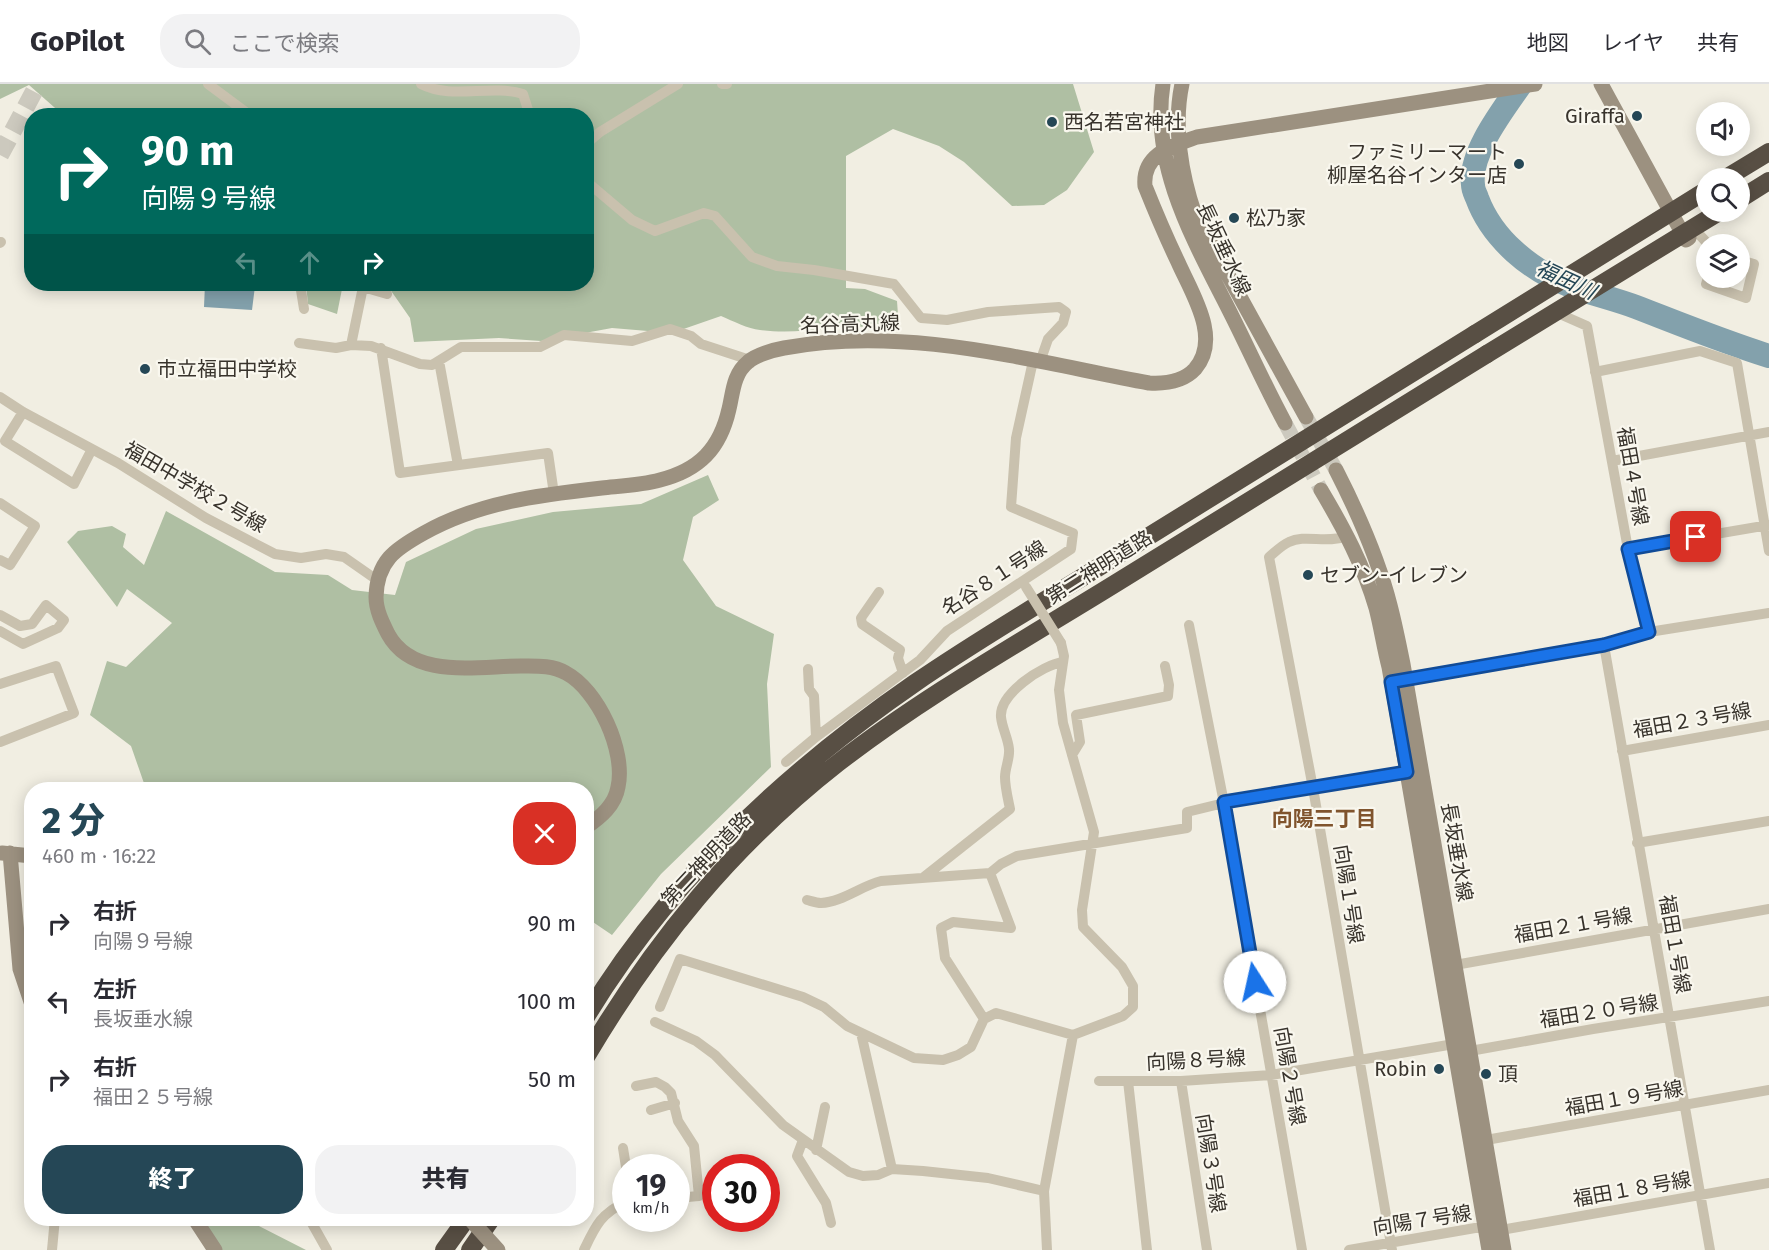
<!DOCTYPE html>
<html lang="ja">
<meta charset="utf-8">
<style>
body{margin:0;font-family:"Fira Sans","Noto Sans JP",sans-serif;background:#f2f2f3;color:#2b2b33;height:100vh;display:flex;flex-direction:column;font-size:22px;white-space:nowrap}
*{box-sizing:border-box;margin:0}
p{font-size:20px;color:#7c7c81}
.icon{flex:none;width:33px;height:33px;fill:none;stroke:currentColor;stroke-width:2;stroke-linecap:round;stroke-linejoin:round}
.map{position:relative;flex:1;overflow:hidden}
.sheet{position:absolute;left:24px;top:698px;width:570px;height:444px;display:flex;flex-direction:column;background:#fff;border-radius:24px;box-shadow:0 3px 15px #0003}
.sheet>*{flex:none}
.banner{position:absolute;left:24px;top:24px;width:570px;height:183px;border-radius:24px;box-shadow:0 3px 15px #0003;background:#00695c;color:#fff;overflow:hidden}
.fabs{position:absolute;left:1696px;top:18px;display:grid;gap:12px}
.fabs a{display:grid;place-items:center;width:54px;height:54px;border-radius:50%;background:#fff;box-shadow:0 3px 15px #0003;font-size:30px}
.speed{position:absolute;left:612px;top:1070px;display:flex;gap:12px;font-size:30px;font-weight:700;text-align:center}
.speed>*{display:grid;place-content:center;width:78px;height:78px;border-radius:50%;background:#fff;box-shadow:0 3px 15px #0003;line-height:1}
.speed small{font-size:15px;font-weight:400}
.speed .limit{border:9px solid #d22;background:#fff;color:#111}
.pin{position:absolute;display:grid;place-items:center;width:51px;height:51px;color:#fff;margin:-26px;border-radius:12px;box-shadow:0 3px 9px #0006}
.me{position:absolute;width:66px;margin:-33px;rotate:350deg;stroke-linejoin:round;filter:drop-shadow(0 0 4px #0008)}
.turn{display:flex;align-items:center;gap:21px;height:126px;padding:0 18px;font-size:27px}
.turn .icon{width:78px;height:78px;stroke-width:2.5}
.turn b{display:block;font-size:42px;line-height:51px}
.lanes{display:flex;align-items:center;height:57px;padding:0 18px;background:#0003;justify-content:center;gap:30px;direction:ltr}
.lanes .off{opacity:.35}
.round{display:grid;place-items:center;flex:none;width:63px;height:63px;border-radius:24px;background:#f2f2f3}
.head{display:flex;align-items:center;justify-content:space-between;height:102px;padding:0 18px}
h1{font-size:36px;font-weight:800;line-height:45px;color:#254756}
.action{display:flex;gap:12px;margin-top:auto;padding:12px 18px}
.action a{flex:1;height:69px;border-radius:24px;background:#254756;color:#fff;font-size:24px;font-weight:800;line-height:69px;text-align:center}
.action a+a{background:#f2f2f3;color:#2b2b33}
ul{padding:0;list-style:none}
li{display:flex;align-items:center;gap:18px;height:78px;padding:0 18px}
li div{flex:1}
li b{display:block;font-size:22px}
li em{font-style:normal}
header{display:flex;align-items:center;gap:36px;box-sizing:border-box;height:84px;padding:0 30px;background:#fff;border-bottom:2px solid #e1e1e2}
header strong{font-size:28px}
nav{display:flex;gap:33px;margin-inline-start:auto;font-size:21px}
.search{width:420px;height:54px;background:#f2f2f3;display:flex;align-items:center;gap:15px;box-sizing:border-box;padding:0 21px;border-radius:24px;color:#7c7c81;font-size:22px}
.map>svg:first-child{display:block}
.green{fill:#afbfa3}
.water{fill:#83a1ac}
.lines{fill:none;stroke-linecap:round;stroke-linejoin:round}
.river{stroke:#83a1ac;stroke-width:24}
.secondary-tunnel{stroke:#ccc9be;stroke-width:15;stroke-dasharray:15 8;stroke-linecap:butt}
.highway-tunnel{stroke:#ccc9be;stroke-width:18;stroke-dasharray:18 9;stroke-linecap:butt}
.street{stroke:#c9c1ae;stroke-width:10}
.secondary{stroke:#9c9180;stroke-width:15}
.highway{stroke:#584f44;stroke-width:18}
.street-bridge{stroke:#c9c1ae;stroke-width:10}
.secondary-bridge{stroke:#9c9180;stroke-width:15}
.highway-bridge{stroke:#584f44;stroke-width:18}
.route-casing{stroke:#114b97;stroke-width:15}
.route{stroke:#1a73e8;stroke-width:10}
.poi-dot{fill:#254756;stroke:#f9f7ee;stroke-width:2}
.labels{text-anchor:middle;stroke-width:4.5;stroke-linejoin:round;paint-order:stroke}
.poi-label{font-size:20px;fill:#38332c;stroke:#f9f7ee;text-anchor:start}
.street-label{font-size:20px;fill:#38332c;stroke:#f9f7ee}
.water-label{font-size:21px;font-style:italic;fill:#254756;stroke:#f9f7ee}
.neighbourhood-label{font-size:21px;font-weight:bold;fill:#80542d;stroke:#f9f7ee}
</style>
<header>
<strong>GoPilot</strong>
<div class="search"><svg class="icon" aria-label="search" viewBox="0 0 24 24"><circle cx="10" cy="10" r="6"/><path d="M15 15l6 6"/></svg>ここで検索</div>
<nav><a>地図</a><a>レイヤ</a><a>共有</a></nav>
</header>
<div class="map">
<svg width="1769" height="1166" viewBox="0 0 1769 1166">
<rect width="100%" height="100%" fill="#f1eee2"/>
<path class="green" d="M0,0H1073L1094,68L1067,106L1044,121L1012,122L964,78L939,62L893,45L846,72V204L865,205L897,217L899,245C857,237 805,252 760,246C748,245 733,237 721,232L672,249L612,244L541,257L499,254L414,258L410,234L387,201L380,200H586V32L63,31L29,1L0,15Z
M306,200H343L337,230L308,220Z
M708,391L719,416L693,433L683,476L716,522L774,550L767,600L771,683L661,790L612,851L587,834L586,705H146L131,662L90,631L107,577L126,583L172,539L127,505L117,523L67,458L78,447L112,442L126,450L123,463L144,481L166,427L275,488L328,491L352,506L395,511L406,478L476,445L553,428L641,420Z
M200,1134H254L257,1141L306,1166H222Z"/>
<path class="water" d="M205,200L255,202L252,226L204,223Z"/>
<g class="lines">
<path class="river" d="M1521,0C1503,26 1469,69 1473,101C1473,106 1476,111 1477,114C1492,155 1531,187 1571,202C1592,210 1615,215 1636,223C1680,240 1724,258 1769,272"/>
<path class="secondary-tunnel" d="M1306,333L1336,386
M1285,339L1321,406"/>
<path class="highway-tunnel" d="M0,71L38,0"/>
<path class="street" d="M208,0L251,32
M421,0C452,16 490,0 523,10L530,32
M722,0H727
M586,60L600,48L678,0
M586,97L632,136L655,147L704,129L715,132L752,173L777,182L814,186L894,200L921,234L947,236L988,228L1059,223L1066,228L1063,239L1048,255L1040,278
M1697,148L1708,160
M0,159L1,158
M1708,194L1706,200L1746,214L1754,180L1740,176
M300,200L304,225
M1562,231L1587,242L1628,465L1649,548
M299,259L336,264L351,261L371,262L420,280L432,281L461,263H540L564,251L632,257L670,245L691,252L701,260L750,276
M351,261L363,203L387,210
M381,264L400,389L548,369L554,410
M439,277L458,381
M1595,288L1700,267L1737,279L1769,467
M0,313L23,328L118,379L206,434L275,470L301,474L326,470L344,473L377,496
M23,328L5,357L74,400L92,365
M1612,377L1769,348
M0,419L35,442L10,481L0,476
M1347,452C1327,460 1305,450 1289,458C1282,461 1275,468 1269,473L1313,704L1392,1166
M1628,465L1769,441
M879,508L861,534L862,540L900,566L898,574L903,589
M0,531L20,542L32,540L46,521L64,536L58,544L23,560L0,547
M1189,541L1224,719L1302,1166
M1061,559L1064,572L1059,606L1063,639L1094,748L1082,826L1083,843L1122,883L1133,902V923L1123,932L1073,951
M1604,561L1710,1166
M808,585L809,605L814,612L816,653
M1400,596L1604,561L1649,548L1769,529
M0,600L56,582L74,629L0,658
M1622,667L1769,641
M1072,671L1080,658L1076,631L1168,612L1169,601L1165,582
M786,678L816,653L920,576L947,547L1071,465L1073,449L1011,423L1016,354L1033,277
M1637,759L1769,737
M924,793L1010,725C1008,715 1005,703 1005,693C1005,684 1010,674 1009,665C1008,654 1002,644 1001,633C999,610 1042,581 1063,578
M807,816C811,817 817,819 821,819C842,818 861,802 881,797L990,789L1001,780L1017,772L1187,744V728L1224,719L1407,688
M1455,881L1769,825
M660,923L680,875L803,913L824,923L847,942L914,974L943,976L958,971L971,963L984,935L996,929L1073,951
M984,935L945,874L941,844L953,838L1011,844L990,789
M655,938L696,957L715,971L783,1041L849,1088L863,1092L878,1091L892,1085L923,1087L988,1094L1044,1107
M861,949L892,1085
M1099,997H1181L1271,991L1454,960L1470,967L1593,945L1769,917
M1128,997L1147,1166
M1181,997L1207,1166
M636,1002L656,998L665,1003L671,1009L678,1037L694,1062L699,1112L676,1114
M651,1026L675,1019
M803,1056L797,1072L826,1119L831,1139
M1486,1056L1769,1006
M623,1064L626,1083
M816,1066L825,1023
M309,1134L327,1166
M52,1166L55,1134
M584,1166C595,1143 601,1129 626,1118
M1047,1166L1044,1107L1073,951
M1349,1166L1475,1144H1485L1501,1146L1769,1099"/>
<path class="secondary" d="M1163,0C1150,84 1196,160 1232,232C1250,268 1266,304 1285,339
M1182,0C1173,42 1181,90 1195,131L1306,333
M1601,0L1686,156L1689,154
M1336,386C1358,429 1378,474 1390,521C1395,540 1399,560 1403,580L1504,1166
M1321,406C1343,443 1364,482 1376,524C1381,543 1384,564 1389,583L1489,1166
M586,743C601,733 615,721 618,703C626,667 598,606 566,589C552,581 536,582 521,582C478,582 413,596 388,550C382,538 376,526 376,513C377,477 395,465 424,449C479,418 540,411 602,404C621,402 642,401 660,396C699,386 720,365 729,325C733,309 733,290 748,278C756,271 773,266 784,264C906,241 1030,277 1149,299C1166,300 1183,298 1195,285C1222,254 1191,208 1178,178C1166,153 1155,127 1145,102C1142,70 1172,62 1197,53L1535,0
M2,769L32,772
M10,769L20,885L32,921
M194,1134L215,1166"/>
<path class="highway" d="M1726,94L1769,68
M1740,115L1769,97
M586,933C667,798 786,688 915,599C979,555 1046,516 1112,475C1233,400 1354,325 1475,250
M586,973C654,858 732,762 838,679C927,610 1026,555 1121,496C1243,421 1365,346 1487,270
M444,1166L467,1134
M470,1166L492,1134"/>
<path class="street-bridge" d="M1026,503L1061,559"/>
<path class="secondary-bridge" d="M469,1134L498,1166"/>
<path class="highway-bridge" d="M1475,250L1707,106
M1487,270L1719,128"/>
</g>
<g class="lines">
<defs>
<path id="route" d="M1255,898L1224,718L1407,688L1391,598L1604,561L1649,548L1628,465L1696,453"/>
</defs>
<use href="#route" class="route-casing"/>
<use href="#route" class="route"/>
</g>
<g class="poi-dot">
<circle cx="1637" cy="32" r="6"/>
<circle cx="1052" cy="38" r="6"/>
<circle cx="1519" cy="80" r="6"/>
<circle cx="1234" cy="134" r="6"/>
<circle cx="145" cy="285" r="6"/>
<circle cx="1308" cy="491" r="6"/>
<circle cx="1439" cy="985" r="6"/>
<circle cx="1486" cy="990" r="6"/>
</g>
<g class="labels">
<g class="poi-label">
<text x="1625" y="39" text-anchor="end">Giraffa</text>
<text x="1064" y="45">西名若宮神社</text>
<text x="1507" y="75" text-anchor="end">ファミリーマート<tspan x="1507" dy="23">柳屋名谷インター店</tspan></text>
<text x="1246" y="141">松乃家</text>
<text x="157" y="292">市立福田中学校</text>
<text x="1320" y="498">セブン-イレブン</text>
<text x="1427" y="992" text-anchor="end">Robin</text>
<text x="1498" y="997">頂</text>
</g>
<g class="street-label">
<text transform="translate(1224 165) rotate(65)" y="7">長坂垂水線</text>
<text transform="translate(850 240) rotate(-2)" y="7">名谷高丸線</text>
<text transform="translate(1633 392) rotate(80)" y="7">福田４号線</text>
<text transform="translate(195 403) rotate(30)" y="7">福田中学校２号線</text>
<text transform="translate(1099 483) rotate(-32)" y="7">第二神明道路</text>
<text transform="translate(994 494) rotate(-33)" y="7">名谷８１号線</text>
<text transform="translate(1692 636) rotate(-10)" y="7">福田２３号線</text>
<text transform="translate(1457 768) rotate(80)" y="7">長坂垂水線</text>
<text transform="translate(706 775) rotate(-47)" y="7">第二神明道路</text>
<text transform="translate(1349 810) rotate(81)" y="7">向陽１号線</text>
<text transform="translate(1573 841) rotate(-10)" y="7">福田２１号線</text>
<text transform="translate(1675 860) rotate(80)" y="7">福田１号線</text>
<text transform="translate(1599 927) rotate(-9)" y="7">福田２０号線</text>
<text transform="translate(1196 976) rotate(-3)" y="7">向陽８号線</text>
<text transform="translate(1290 992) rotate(80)" y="7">向陽２号線</text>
<text transform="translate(1624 1014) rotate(-10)" y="7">福田１９号線</text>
<text transform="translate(1211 1079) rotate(81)" y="7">向陽３号線</text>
<text transform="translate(1632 1105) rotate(-10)" y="7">福田１８号線</text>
<text transform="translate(1422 1136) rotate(-9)" y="7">向陽７号線</text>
</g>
<g class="water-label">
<text transform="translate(1566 196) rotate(25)" y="7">福田川</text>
</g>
<g class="neighbourhood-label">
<text x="1324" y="742">向陽三丁目</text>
</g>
</g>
</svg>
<div class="fabs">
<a><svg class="icon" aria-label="sound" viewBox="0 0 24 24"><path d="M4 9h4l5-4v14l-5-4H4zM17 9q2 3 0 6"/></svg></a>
<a><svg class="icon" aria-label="search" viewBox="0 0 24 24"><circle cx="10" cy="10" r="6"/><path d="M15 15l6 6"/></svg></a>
<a><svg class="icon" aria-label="layers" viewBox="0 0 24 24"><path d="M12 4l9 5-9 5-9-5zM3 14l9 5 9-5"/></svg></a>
</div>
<div class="speed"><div>19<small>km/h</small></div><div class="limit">30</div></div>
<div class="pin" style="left:1696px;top:453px;background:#d93025"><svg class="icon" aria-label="arrive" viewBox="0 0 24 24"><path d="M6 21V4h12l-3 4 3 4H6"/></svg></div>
<svg class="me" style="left:1255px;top:898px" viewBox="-20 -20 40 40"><circle r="19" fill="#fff"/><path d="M0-13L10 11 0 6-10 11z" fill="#1a73e8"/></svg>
<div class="banner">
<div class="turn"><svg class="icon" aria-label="right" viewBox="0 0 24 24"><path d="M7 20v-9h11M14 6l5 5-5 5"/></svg><div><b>90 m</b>向陽９号線</div></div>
<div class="lanes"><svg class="icon off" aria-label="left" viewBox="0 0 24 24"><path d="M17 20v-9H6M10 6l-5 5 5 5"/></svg><svg class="icon off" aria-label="ahead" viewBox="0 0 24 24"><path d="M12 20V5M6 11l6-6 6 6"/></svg><svg class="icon" aria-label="right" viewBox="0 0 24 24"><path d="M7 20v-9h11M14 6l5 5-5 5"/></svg></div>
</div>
<section class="sheet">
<div class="head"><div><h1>2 分</h1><p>460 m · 16:22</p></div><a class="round" style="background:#d93025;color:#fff"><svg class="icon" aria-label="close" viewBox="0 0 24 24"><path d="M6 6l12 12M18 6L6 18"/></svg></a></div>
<ul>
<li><svg class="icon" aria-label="right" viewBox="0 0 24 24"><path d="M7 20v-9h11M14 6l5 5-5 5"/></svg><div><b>右折</b><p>向陽９号線</p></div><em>90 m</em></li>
<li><svg class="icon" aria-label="left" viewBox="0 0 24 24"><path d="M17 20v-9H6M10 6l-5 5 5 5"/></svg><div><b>左折</b><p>長坂垂水線</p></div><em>100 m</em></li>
<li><svg class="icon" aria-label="right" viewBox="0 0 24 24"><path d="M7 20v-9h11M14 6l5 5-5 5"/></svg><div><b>右折</b><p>福田２５号線</p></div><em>50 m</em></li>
</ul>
<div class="action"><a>終了</a><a>共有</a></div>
</section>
</div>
